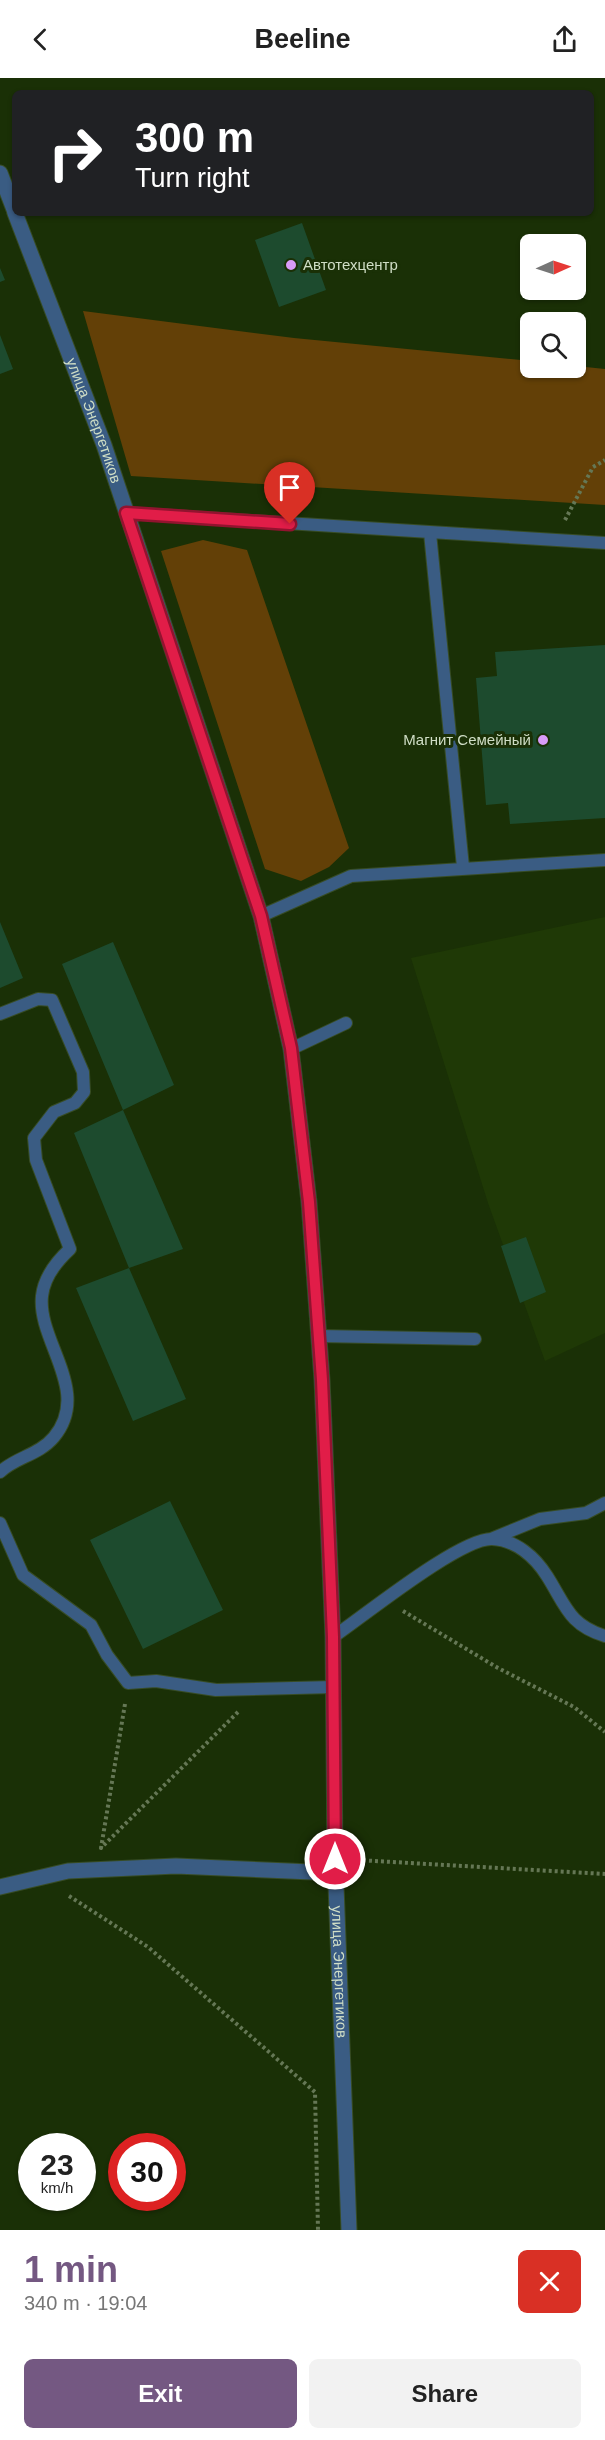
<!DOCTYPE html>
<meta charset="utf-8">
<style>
body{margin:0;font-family:Helvetica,sans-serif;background:#f2f2f2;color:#222;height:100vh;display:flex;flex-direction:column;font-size:22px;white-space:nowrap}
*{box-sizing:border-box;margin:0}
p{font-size:20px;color:#767676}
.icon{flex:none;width:33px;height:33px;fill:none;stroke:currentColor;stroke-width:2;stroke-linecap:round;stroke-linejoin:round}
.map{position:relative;height:2152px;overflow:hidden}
.sheet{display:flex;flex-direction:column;background:#fff;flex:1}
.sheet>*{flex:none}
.hud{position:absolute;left:12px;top:12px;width:582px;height:126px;border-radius:9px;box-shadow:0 2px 4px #0004;background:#202124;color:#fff;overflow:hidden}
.needle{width:39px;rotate:87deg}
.tools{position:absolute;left:520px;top:156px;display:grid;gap:12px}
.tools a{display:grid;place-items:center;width:66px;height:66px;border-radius:9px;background:#fff;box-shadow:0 2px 4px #0004;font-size:30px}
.speed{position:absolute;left:18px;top:2055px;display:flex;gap:12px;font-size:30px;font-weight:700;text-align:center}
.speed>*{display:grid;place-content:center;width:78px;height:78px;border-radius:50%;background:#fff;box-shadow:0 2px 4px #0004;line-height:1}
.speed small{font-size:15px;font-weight:400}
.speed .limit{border:9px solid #d22;background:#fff;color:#111}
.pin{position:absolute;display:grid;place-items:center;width:51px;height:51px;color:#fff;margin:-62px -26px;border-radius:50% 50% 50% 0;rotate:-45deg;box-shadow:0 0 6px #0007}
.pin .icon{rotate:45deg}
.me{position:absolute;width:66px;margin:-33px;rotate:0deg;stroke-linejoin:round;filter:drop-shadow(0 0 4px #0008)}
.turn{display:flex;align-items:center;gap:21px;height:126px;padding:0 24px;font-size:27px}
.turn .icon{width:78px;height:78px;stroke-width:2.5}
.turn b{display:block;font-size:42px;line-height:51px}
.round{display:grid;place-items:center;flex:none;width:63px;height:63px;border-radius:9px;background:#f2f2f2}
.summary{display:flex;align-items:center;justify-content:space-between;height:102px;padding:0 24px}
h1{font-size:36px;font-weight:600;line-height:45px;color:#745882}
.cta{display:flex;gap:12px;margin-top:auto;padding:12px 24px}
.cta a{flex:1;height:69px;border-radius:9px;background:#745882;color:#fff;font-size:24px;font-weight:600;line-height:69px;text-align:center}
.cta a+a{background:#f2f2f2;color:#222}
header{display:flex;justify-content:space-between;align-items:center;height:78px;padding:0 24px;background:#fff;font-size:27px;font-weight:600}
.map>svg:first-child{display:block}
.built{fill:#1f3906}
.green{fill:#634007}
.building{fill:#1d4b2e}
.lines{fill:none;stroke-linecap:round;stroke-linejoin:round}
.service-casing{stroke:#374c25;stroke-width:14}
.minor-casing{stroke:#374c25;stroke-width:17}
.path{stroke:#657755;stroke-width:4;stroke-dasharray:3 3;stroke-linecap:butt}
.service{stroke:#3a5c83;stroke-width:12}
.minor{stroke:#3a5c83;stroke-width:15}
.route-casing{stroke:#92132f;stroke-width:15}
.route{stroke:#e11d48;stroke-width:10}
.poi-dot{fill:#d89bf8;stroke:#1a3006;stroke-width:2}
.labels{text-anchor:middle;stroke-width:6;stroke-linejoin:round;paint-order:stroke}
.poi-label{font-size:15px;fill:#d0dec6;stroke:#1a3006;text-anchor:start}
.street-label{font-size:15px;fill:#d0dec6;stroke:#1a3006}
</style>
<header><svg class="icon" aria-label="back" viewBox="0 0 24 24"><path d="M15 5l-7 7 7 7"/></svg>Beeline<svg class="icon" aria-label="share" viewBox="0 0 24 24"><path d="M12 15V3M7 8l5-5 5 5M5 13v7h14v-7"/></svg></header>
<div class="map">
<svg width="605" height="2152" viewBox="0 0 605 2152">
<rect width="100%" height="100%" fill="#1a3006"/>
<path class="built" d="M605,839V1255L545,1283L488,1125L411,880Z"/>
<path class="green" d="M83,233L294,260L531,283V290L576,288L605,291V427L131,398Z
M203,462L247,472L349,770L329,789L301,803L265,791L161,473Z"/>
<path class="building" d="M302,145L326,212L279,229L255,162Z
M0,190L5,202L0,204Z
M0,257L13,291L0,296Z
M605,567V740L510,746L508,725L486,727L476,600L497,598L495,574Z
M0,844L23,900L0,910Z
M113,864L174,1007L123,1032L62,886Z
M123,1032L183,1171L129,1190L74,1055Z
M526,1159L546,1214L520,1225L501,1168Z
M129,1190L186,1321L133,1343L76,1210Z
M170,1423L223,1532L143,1571L90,1462Z"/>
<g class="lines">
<defs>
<path id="service" d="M126,435L605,465
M430,455L463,789
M261,838L351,798L605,782
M0,936L38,921L52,922L83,994L84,1014L75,1025L54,1034L34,1060L36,1082L70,1171C57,1183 44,1199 42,1218C37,1263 92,1313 54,1359C39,1377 16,1379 0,1394
M291,971L346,945
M319,1258L475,1261
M0,1445L23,1497L91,1547L107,1577L128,1605L156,1603L216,1612L334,1609
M491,1461L540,1441L586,1435L605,1425
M333,1559C364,1538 460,1460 492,1461C516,1462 535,1479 547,1498C566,1528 569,1547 605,1558"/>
<g id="minor">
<path d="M0,95L15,134"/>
<path id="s1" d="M15,135L104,367L261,838L291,971L309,1124L322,1302L333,1559L335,1781L349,2152"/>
<path d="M0,1809L68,1793L176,1788L335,1795"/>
</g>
</defs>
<use href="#service" class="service-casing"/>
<use href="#minor" class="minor-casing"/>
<path class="path" d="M565,442L593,389L605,382
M403,1533L498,1590L574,1629L605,1654
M125,1626L101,1770L239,1633
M357,1782L605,1796
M69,1818L148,1869L315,2014L318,2152"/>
<use href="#service" class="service"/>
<use href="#minor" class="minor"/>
</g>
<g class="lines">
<defs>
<path id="route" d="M290,446L126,435L261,838L291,970L309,1124L322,1302L333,1559L335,1781"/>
</defs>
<use href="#route" class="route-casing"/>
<use href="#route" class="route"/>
</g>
<g class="poi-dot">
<circle cx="291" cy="187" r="6"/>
<circle cx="543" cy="662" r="6"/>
</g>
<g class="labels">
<g class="poi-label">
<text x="303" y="192">Автотехцентр</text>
<text x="531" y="667" text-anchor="end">Магнит Семейный</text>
</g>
<g class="street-label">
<text dy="5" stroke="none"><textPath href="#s1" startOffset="222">улица Энергетиков</textPath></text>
<text dy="5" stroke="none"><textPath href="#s1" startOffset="1806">улица Энергетиков</textPath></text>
</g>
</g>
</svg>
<div class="tools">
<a><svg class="needle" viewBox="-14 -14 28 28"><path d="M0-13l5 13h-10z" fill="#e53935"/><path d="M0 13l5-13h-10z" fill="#767676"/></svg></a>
<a><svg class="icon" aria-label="search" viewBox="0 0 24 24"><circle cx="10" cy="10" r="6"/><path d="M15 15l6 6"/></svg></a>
</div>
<div class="speed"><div>23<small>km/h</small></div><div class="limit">30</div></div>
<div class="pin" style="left:290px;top:446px;background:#d93025"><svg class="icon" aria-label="arrive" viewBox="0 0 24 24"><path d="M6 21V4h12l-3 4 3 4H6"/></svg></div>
<svg class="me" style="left:335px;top:1781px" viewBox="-20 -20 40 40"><circle r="17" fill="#e11d48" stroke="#fff" stroke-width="3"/><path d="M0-11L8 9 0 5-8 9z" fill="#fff"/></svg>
<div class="hud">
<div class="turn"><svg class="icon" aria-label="right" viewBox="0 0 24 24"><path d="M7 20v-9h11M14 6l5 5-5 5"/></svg><div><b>300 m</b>Turn right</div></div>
</div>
</div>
<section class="sheet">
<div class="summary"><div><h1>1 min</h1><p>340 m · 19:04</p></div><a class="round" style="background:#d93025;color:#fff"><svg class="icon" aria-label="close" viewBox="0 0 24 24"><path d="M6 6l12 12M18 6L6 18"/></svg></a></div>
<div class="cta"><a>Exit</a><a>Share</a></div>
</section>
